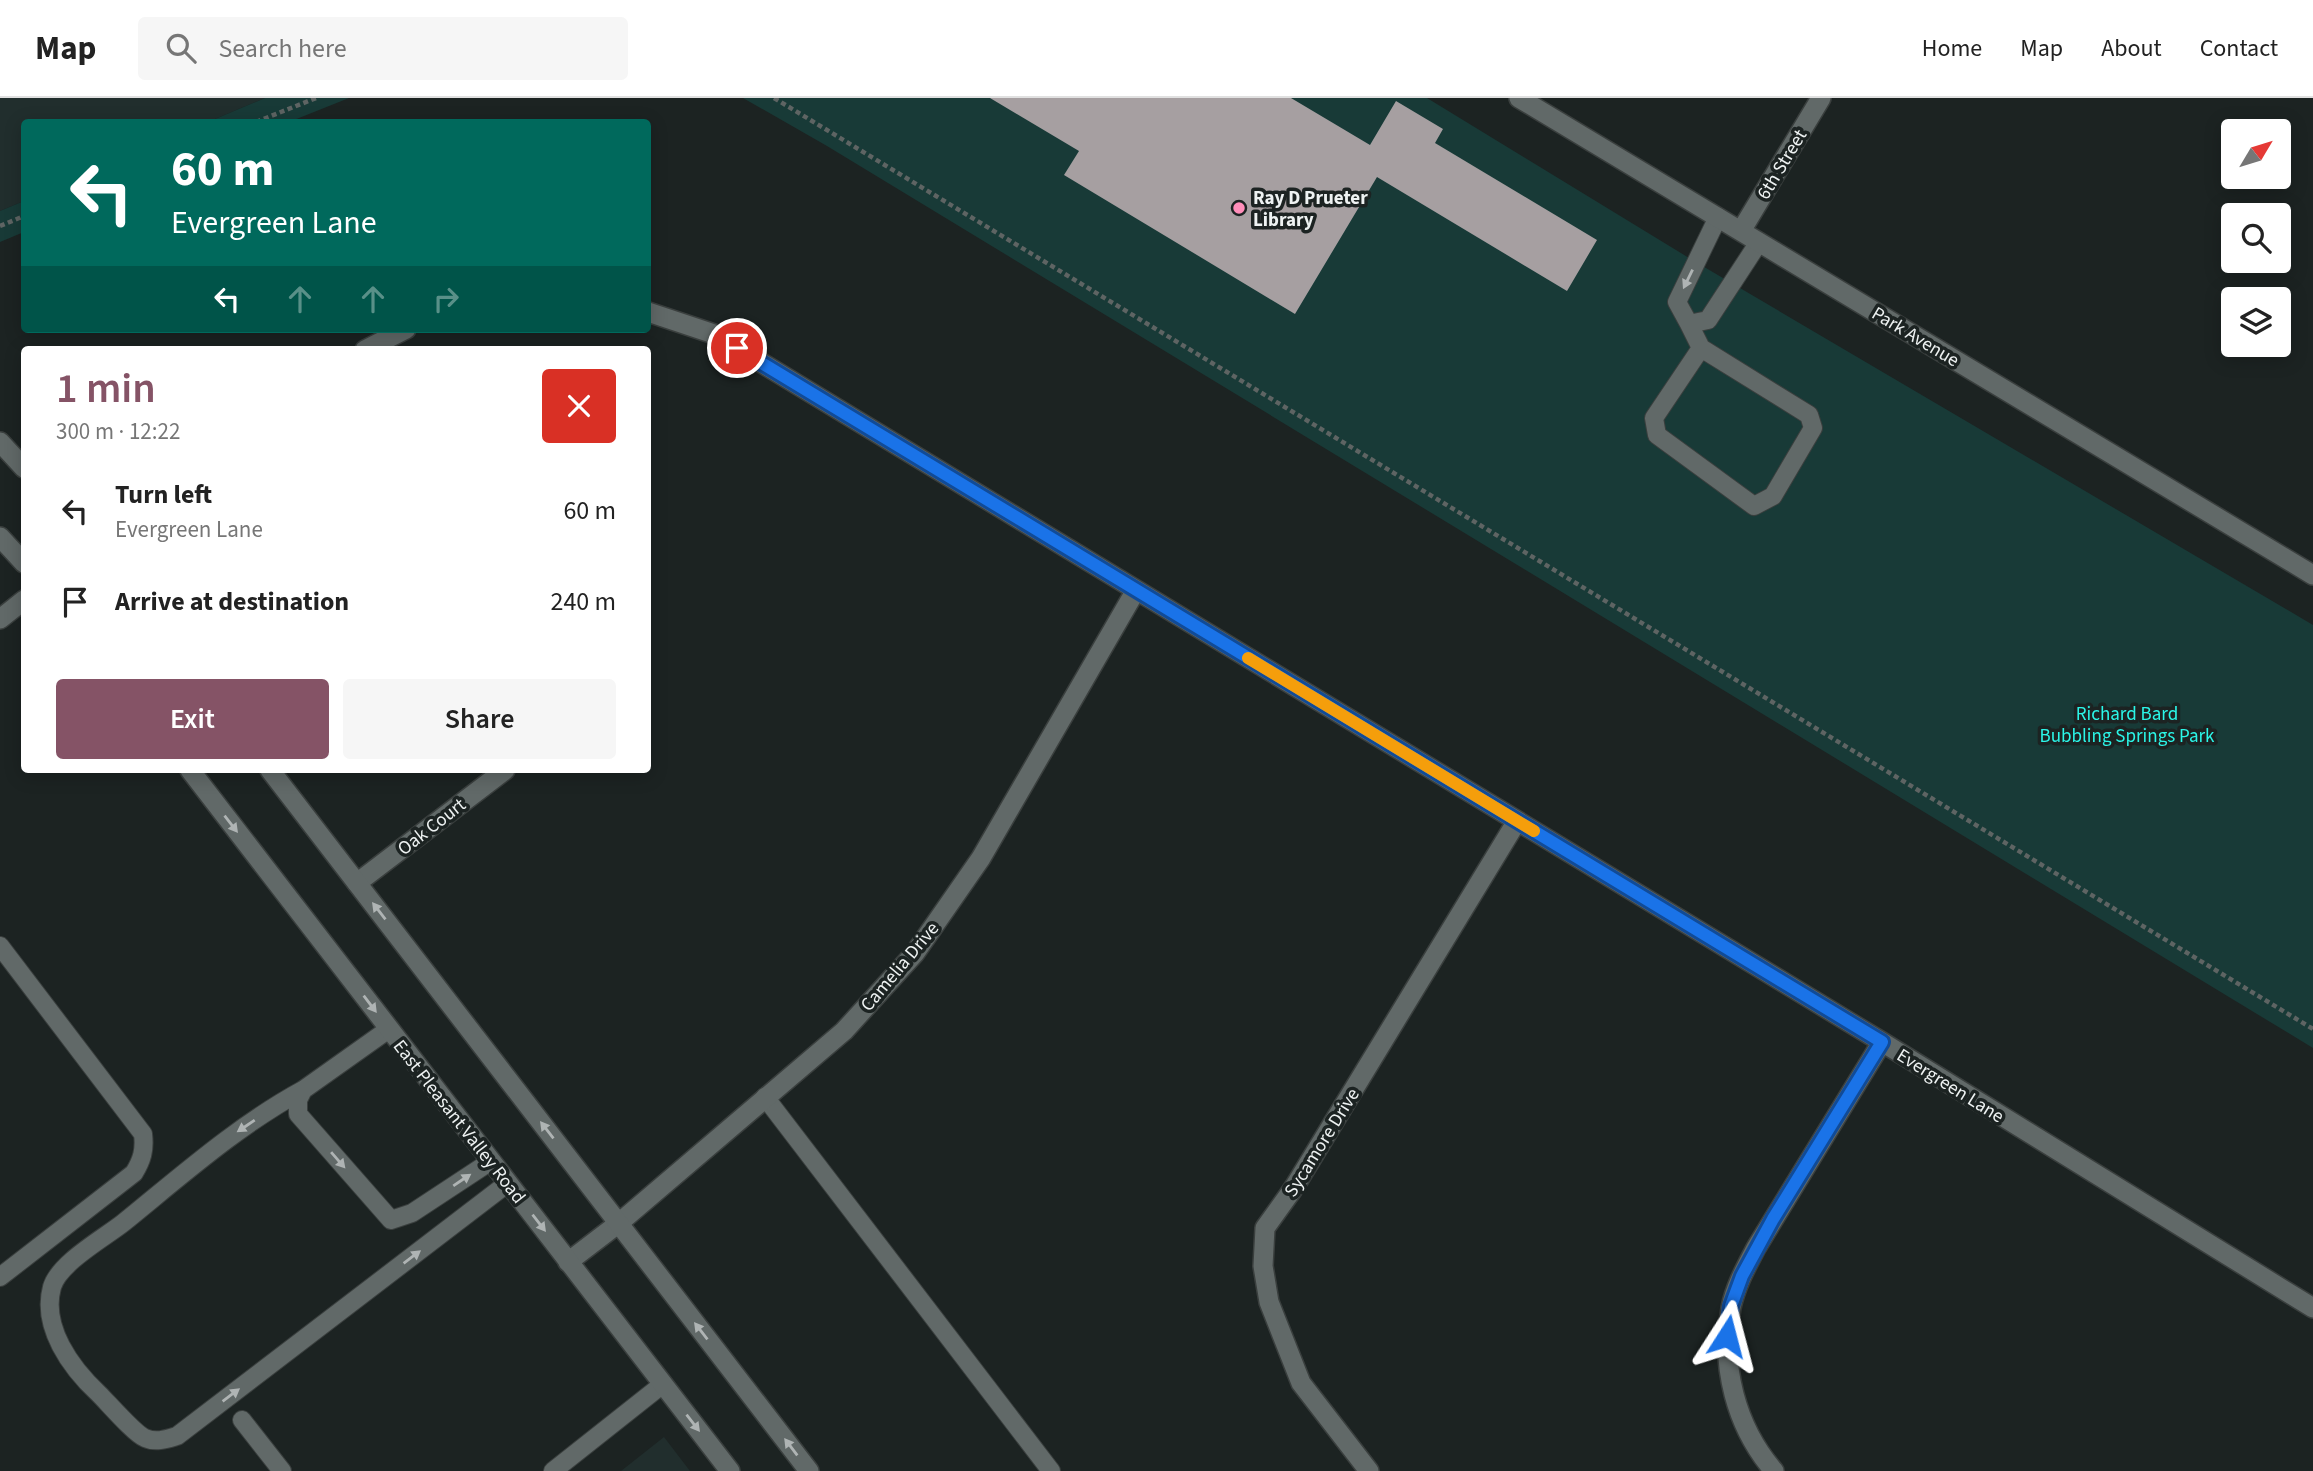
<!DOCTYPE html>
<meta charset="utf-8">
<style>
body{margin:0;font-family:"Source Sans 3",sans-serif;background:#f6f6f6;color:#222;height:100vh;display:flex;flex-direction:column;font-size:26px;white-space:nowrap}
*{box-sizing:border-box;margin:0}
p{font-size:23px;color:#767676}
.icon{flex:none;width:38px;height:38px;fill:none;stroke:currentColor;stroke-width:2;stroke-linecap:round;stroke-linejoin:round}
.map{position:relative;flex:1;overflow:hidden}
.side{position:absolute;left:21px;top:248px;width:630px;height:427px;display:flex;flex-direction:column;background:#fff;border-radius:7px;box-shadow:0 4px 18px #0003}
.side>*{flex:none}
.banner{position:absolute;left:21px;top:21px;width:630px;height:214px;border-radius:7px;box-shadow:0 4px 18px #0003;background:#00695c;color:#fff;overflow:hidden}
.needle{width:46px;rotate:52deg}
.buttons{position:absolute;left:2221px;top:21px;display:grid;gap:14px}
.buttons a{display:grid;place-items:center;width:70px;height:70px;border-radius:7px;background:#fff;box-shadow:0 4px 18px #0003;font-size:35px}
.pin{position:absolute;display:grid;place-items:center;width:60px;height:60px;color:#fff;margin:-30px;border:4px solid #fff;border-radius:50%;box-shadow:0 2px 7px #0007}
.me{position:absolute;width:77px;margin:-38px;rotate:9deg;stroke-linejoin:round;filter:drop-shadow(0 0 5px #0008)}
.turn{display:flex;align-items:center;gap:24px;height:147px;padding:0 35px;font-size:32px}
.turn .icon{width:91px;height:91px;stroke-width:2.5}
.turn b{display:block;font-size:49px;line-height:60px}
.lanes{display:flex;align-items:center;height:66px;padding:0 35px;background:#0003;justify-content:center;gap:35px;direction:ltr}
.lanes .off{opacity:.35}
.round{display:grid;place-items:center;flex:none;width:74px;height:74px;border-radius:7px;background:#f6f6f6}
.head{display:flex;align-items:center;justify-content:space-between;height:119px;padding:0 35px}
h1{font-size:42px;font-weight:600;line-height:52px;color:#855366}
.button{display:flex;gap:14px;margin-top:auto;padding:14px 35px}
.button a{flex:1;height:80px;border-radius:7px;background:#855366;color:#fff;font-size:28px;font-weight:600;line-height:80px;text-align:center}
.button a+a{background:#f6f6f6;color:#222}
ul{padding:0;list-style:none}
li{display:flex;align-items:center;gap:21px;height:91px;padding:0 35px}
li div{flex:1}
li b{display:block;font-size:26px}
li em{font-style:normal}
header{display:flex;align-items:center;gap:42px;box-sizing:border-box;height:98px;padding:0 35px;background:#fff;border-bottom:2px solid #e0e0e0}
header strong{font-size:33px}
nav{display:flex;gap:38px;margin-inline-start:auto;font-size:24px}
.search{width:490px;height:63px;background:#f6f6f6;display:flex;align-items:center;gap:18px;box-sizing:border-box;padding:0 24px;border-radius:7px;color:#767676;font-size:26px}
.map>svg:first-child{display:block}
.built{fill:#212e2d}
.green{fill:#183a37}
.building{fill:#a69fa1}
.lines{fill:none;stroke-linecap:round;stroke-linejoin:round}
.service-casing{stroke:#3a3f3e;stroke-width:20}
.minor-casing{stroke:#3a3f3e;stroke-width:22}
.secondary-casing{stroke:#3a3f3e;stroke-width:22}
.path{stroke:#5e6463;stroke-width:4.5;stroke-dasharray:5 3.5;stroke-linecap:butt}
.service{stroke:#616968;stroke-width:18}
.minor{stroke:#616968;stroke-width:19}
.secondary{stroke:#616968;stroke-width:19}
.oneway{fill:#afb4b4}
.route-casing{stroke:#114b97;stroke-width:18}
.route{stroke:#1a73e8;stroke-width:12}
.slow{stroke:#f59e0b;stroke-width:12}
.poi-dot{fill:#ff8eba;stroke:#1c2322;stroke-width:2.5}
.labels{text-anchor:middle;stroke-width:7;stroke-linejoin:round;paint-order:stroke}
.street-label{font-size:19px;fill:#eef2f2;stroke:#1c2322}
.poi-label{font-size:19px;font-weight:bold;fill:#eef2f2;stroke:#1c2322;text-anchor:start}
.park-label{font-size:19px;fill:#2bf6e8;stroke:#1c2322}
</style>
<header>
<strong>Map</strong>
<div class="search"><svg class="icon" aria-label="search" viewBox="0 0 24 24"><circle cx="10" cy="10" r="6"/><path d="M15 15l6 6"/></svg>Search here</div>
<nav><a>Home</a><a>Map</a><a>About</a><a>Contact</a></nav>
</header>
<div class="map">
<svg width="2313" height="1373" viewBox="0 0 2313 1373">
<rect width="100%" height="100%" fill="#1c2322"/>
<path class="built" d="M0,0H265L208,24H24V103L0,113Z
M664,1339L690,1373H621Z"/>
<path class="green" d="M265,0H349L289,24H208Z
M743,0H1427L1694,163L2313,527V950L827,48Z
M24,103V134L0,144V113Z"/>
<path class="building" d="M990,0H1291L1370,47L1396,3L1443,31L1435,45L1597,142L1567,193L1377,79L1295,216L1064,77L1079,53Z"/>
<g class="lines">
<defs>
<path id="service" d="M1718,119L1677,204L1689,226L1708,222L1759,144
M1689,226L1701,250L1809,317L1813,330L1773,398L1754,408L1657,337L1654,320L1701,250
M0,848L143,1036C145,1052 142,1062 134,1075L0,1179
M389,931L303,992L298,1002V1016L391,1122L412,1115L491,1063
M303,992C237,1028 181,1078 123,1125C104,1140 59,1165 52,1189C41,1229 71,1270 99,1296C109,1306 135,1336 145,1340C156,1345 167,1341 177,1338L508,1085
M765,999L1051,1373
M242,1322L282,1373
M553,1373L663,1286"/>
<path id="minor" d="M1519,0L2313,477
M1741,133L1821,0
M648,214L714,236L1882,944L2313,1210
M365,252L406,231
M0,521L24,502
M357,785L505,672
M568,1164L619,1125L844,933L915,855L981,760L1136,492
M1369,1373L1301,1285L1269,1204L1263,1168L1265,1130L1293,1091L1517,723
M1774,1373C1736,1329 1720,1268 1731,1210C1735,1189 1746,1169 1756,1150L1882,944"/>
<path id="secondary" d="M0,344L24,370
M0,439L24,465
M190,672L730,1373
M270,672L809,1373"/>
</defs>
<use href="#service" class="service-casing"/>
<use href="#minor" class="minor-casing"/>
<use href="#secondary" class="secondary-casing"/>
<path class="path" d="M774,0L2313,931
M256,24L316,0
M0,128L24,118"/>
<use href="#service" class="service"/>
<use href="#minor" class="minor"/>
<use href="#secondary" class="secondary"/>
</g>
<defs><path id="oneway-solid" d="M-6-.8H1V-3.2L6.5 0L1 3.2V.8H-6Z" transform="scale(1.75)"/></defs>
<g class="oneway">
<use href="#oneway-solid" transform="translate(1688 181) rotate(116)"/>
<use href="#oneway-solid" transform="translate(231 726) rotate(52)"/>
<use href="#oneway-solid" transform="translate(379 813) rotate(-128)"/>
<use href="#oneway-solid" transform="translate(370 906) rotate(53)"/>
<use href="#oneway-solid" transform="translate(246 1028) rotate(146)"/>
<use href="#oneway-solid" transform="translate(547 1032) rotate(-128)"/>
<use href="#oneway-solid" transform="translate(338 1062) rotate(49)"/>
<use href="#oneway-solid" transform="translate(462 1082) rotate(-34)"/>
<use href="#oneway-solid" transform="translate(539 1125) rotate(52)"/>
<use href="#oneway-solid" transform="translate(412 1159) rotate(-37)"/>
<use href="#oneway-solid" transform="translate(701 1233) rotate(-128)"/>
<use href="#oneway-solid" transform="translate(231 1297) rotate(-37)"/>
<use href="#oneway-solid" transform="translate(693 1325) rotate(52)"/>
<use href="#oneway-solid" transform="translate(791 1349) rotate(-127)"/>
</g>
<g class="lines">
<defs>
<path id="route" d="M737,250L1882,944L1773,1121L1742,1178L1731,1208L1727,1238"/>
</defs>
<use href="#route" class="route-casing"/>
<use href="#route" class="route"/>
<path class="slow" d="M1248,560L1534,733"/>
</g>
<circle class="poi-dot" cx="1239" cy="110" r="7"/>
<g class="labels">
<g class="street-label">
<text transform="translate(1781 66) rotate(-59)" y="7">6th Street</text>
<text transform="translate(1916 238) rotate(31)" y="7">Park Avenue</text>
<text transform="translate(431 728) rotate(-38)" y="7">Oak Court</text>
<text transform="translate(899 868) rotate(-50)" y="7">Camelia Drive</text>
<text transform="translate(1951 987) rotate(32)" y="7">Evergreen Lane</text>
<text transform="translate(460 1023) rotate(52)" y="7">East Pleasant Valley Road</text>
<text transform="translate(1321 1044) rotate(-58)" y="7">Sycamore Drive</text>
</g>
<g class="poi-label">
<text x="1253" y="106">Ray D Prueter<tspan x="1253" dy="22">Library</tspan></text>
</g>
<g class="park-label">
<text x="2127" y="622">Richard Bard<tspan x="2127" dy="22">Bubbling Springs Park</tspan></text>
</g>
</g>
</svg>
<div class="buttons">
<a><svg class="needle" viewBox="-14 -14 28 28"><path d="M0-13l5 13h-10z" fill="#e53935"/><path d="M0 13l5-13h-10z" fill="#767676"/></svg></a>
<a><svg class="icon" aria-label="search" viewBox="0 0 24 24"><circle cx="10" cy="10" r="6"/><path d="M15 15l6 6"/></svg></a>
<a><svg class="icon" aria-label="layers" viewBox="0 0 24 24"><path d="M12 4l9 5-9 5-9-5zM3 14l9 5 9-5"/></svg></a>
</div>
<div class="pin" style="left:737px;top:250px;background:#d93025"><svg class="icon" aria-label="arrive" viewBox="0 0 24 24"><path d="M6 21V4h12l-3 4 3 4H6"/></svg></div>
<svg class="me" style="left:1727px;top:1238px" viewBox="-20 -20 40 40"><path d="M0-17L14 15 0 8-14 15z" fill="#1a73e8" stroke="#fff" stroke-width="4"/></svg>
<div class="banner">
<div class="turn"><svg class="icon" aria-label="left" viewBox="0 0 24 24"><path d="M17 20v-9H6M10 6l-5 5 5 5"/></svg><div><b>60 m</b>Evergreen Lane</div></div>
<div class="lanes"><svg class="icon" aria-label="left" viewBox="0 0 24 24"><path d="M17 20v-9H6M10 6l-5 5 5 5"/></svg><svg class="icon off" aria-label="ahead" viewBox="0 0 24 24"><path d="M12 20V5M6 11l6-6 6 6"/></svg><svg class="icon off" aria-label="ahead" viewBox="0 0 24 24"><path d="M12 20V5M6 11l6-6 6 6"/></svg><svg class="icon off" aria-label="right" viewBox="0 0 24 24"><path d="M7 20v-9h11M14 6l5 5-5 5"/></svg></div>
</div>
<section class="side">
<div class="head"><div><h1>1 min</h1><p>300 m · 12:22</p></div><a class="round" style="background:#d93025;color:#fff"><svg class="icon" aria-label="close" viewBox="0 0 24 24"><path d="M6 6l12 12M18 6L6 18"/></svg></a></div>
<ul>
<li><svg class="icon" aria-label="left" viewBox="0 0 24 24"><path d="M17 20v-9H6M10 6l-5 5 5 5"/></svg><div><b>Turn left</b><p>Evergreen Lane</p></div><em>60 m</em></li>
<li><svg class="icon" aria-label="arrive" viewBox="0 0 24 24"><path d="M6 21V4h12l-3 4 3 4H6"/></svg><div><b>Arrive at destination</b></div><em>240 m</em></li>
</ul>
<div class="button"><a>Exit</a><a>Share</a></div>
</section>
</div>
